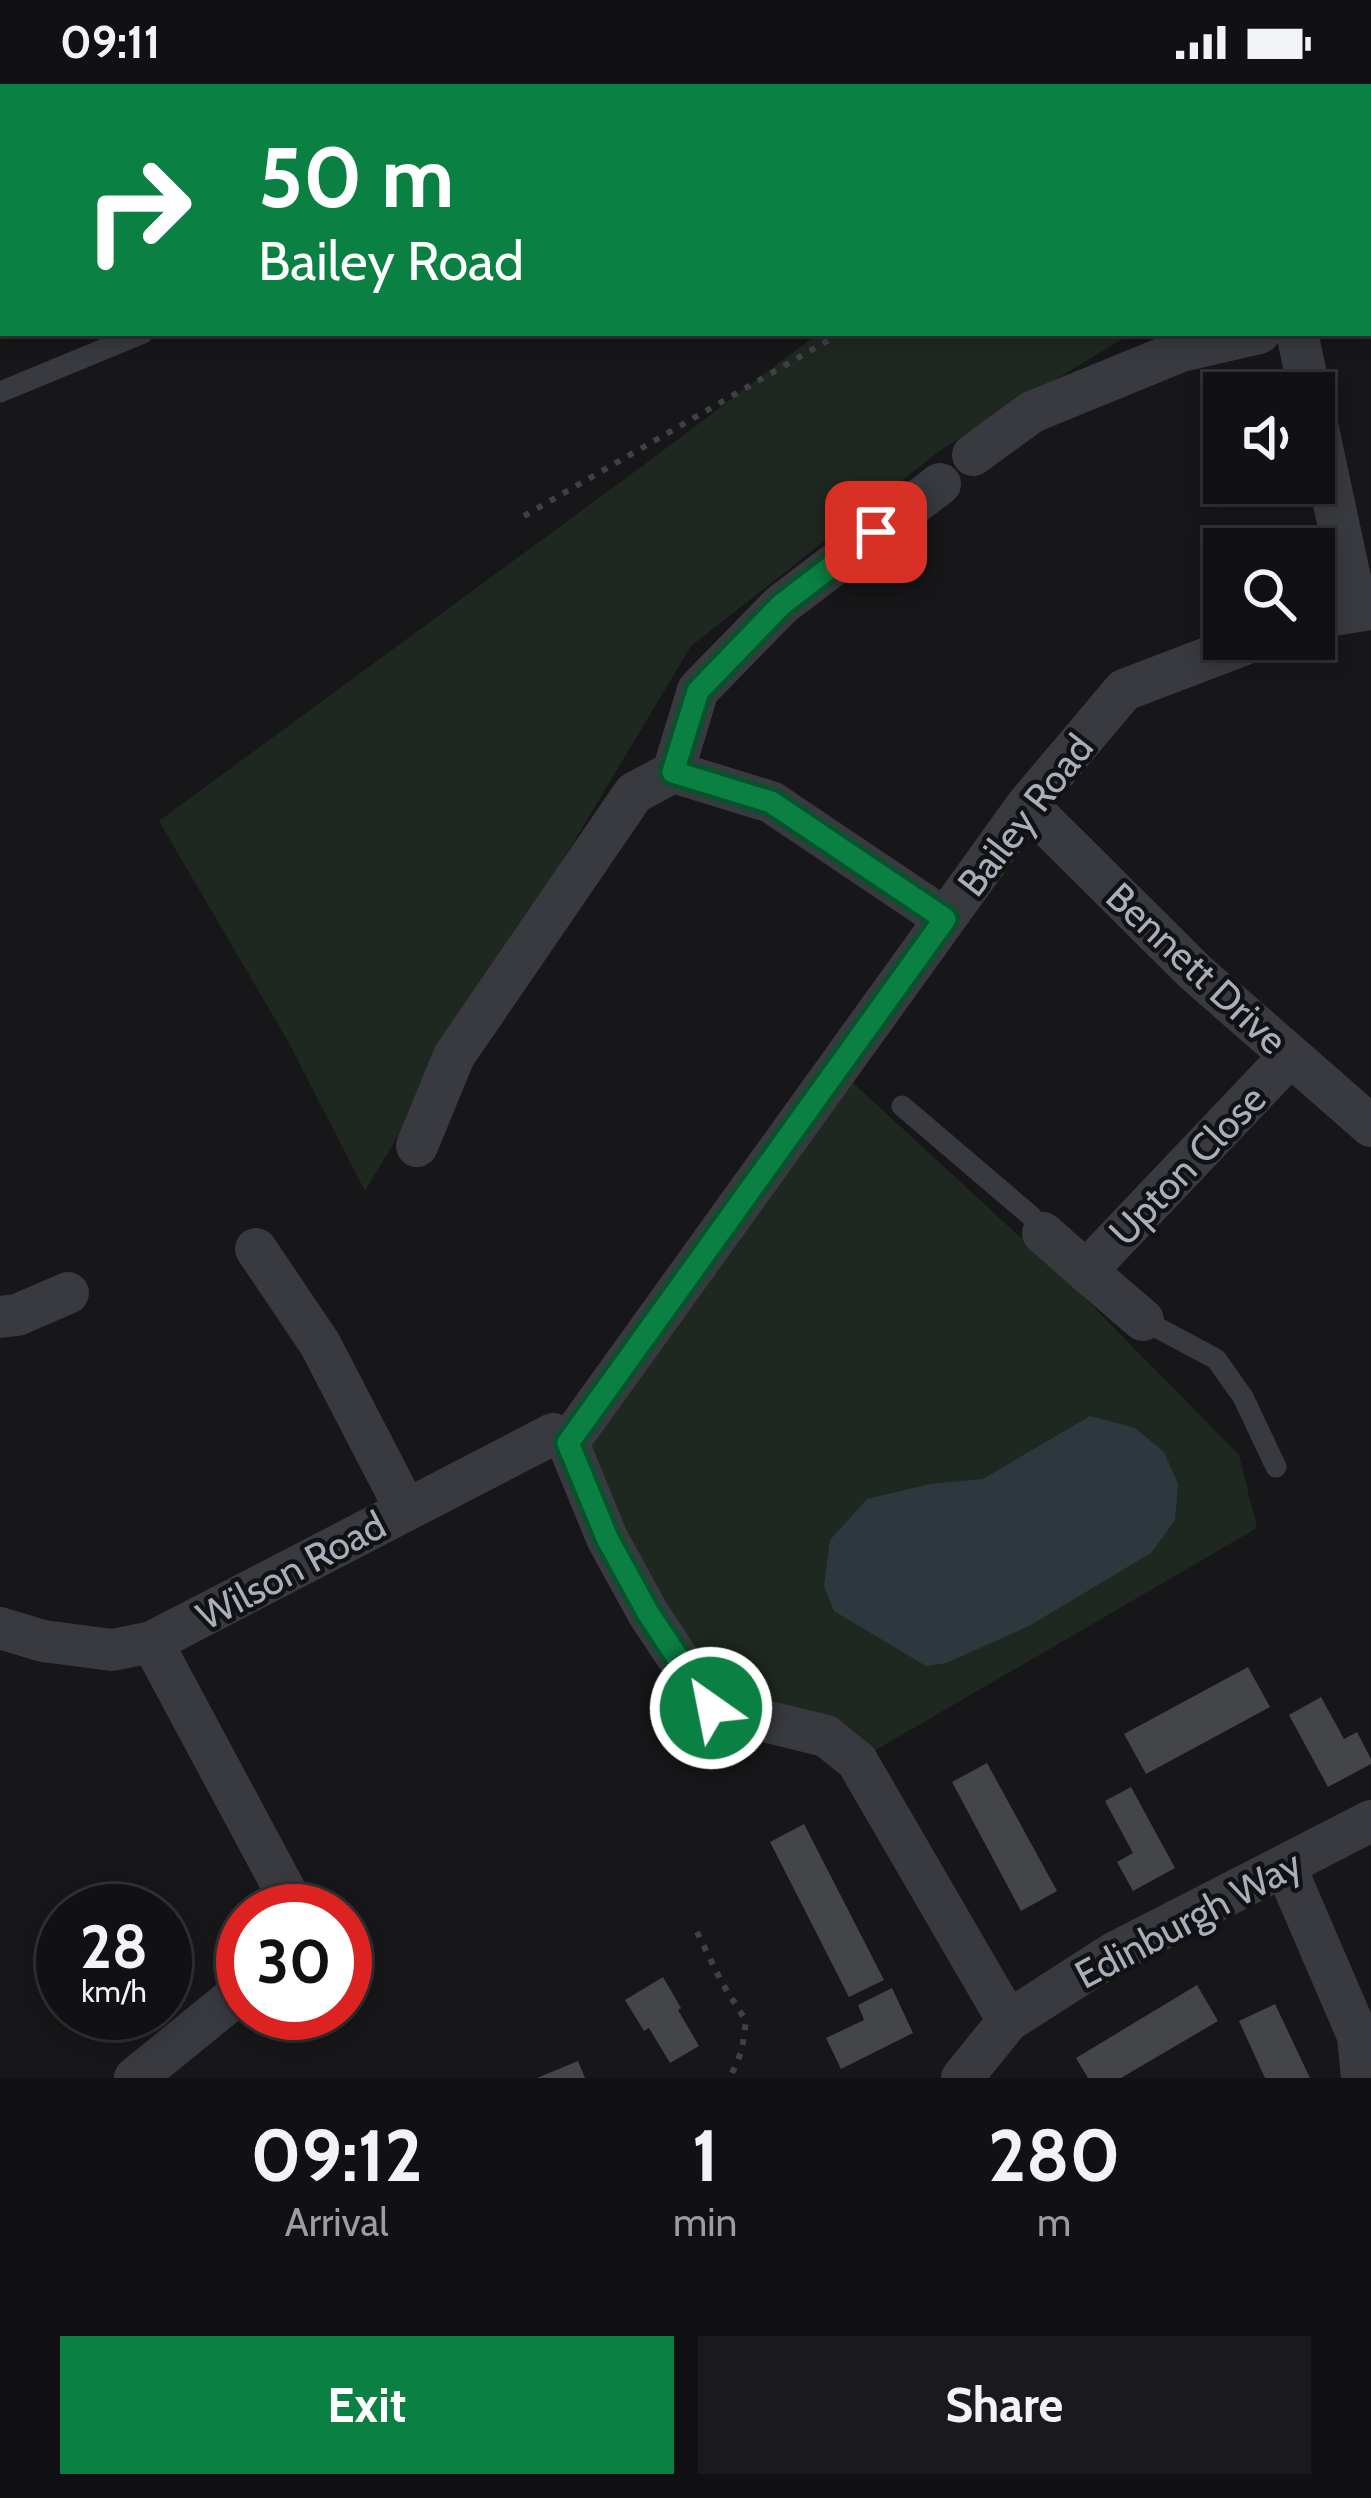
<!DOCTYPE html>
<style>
body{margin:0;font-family:Cabin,sans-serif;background:#1a1a1c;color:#f1f3f6;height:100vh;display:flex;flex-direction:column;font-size:45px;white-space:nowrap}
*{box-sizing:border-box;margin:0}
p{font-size:39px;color:#9c9da0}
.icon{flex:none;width:66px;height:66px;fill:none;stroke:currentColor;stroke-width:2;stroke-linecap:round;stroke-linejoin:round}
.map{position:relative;height:1994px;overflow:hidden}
.sheet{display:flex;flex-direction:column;background:#111113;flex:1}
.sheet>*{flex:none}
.top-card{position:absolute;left:0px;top:0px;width:1371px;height:252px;box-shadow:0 6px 18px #0003,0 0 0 3px #303133;background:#0b8043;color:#fff;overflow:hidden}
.buttons{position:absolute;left:1203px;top:288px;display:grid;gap:24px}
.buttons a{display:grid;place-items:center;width:132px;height:132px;border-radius:0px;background:#111113;box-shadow:0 6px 18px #0003,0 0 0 3px #303133;font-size:60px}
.speed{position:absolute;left:36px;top:1800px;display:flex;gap:24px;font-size:60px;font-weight:700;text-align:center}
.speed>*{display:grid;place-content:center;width:156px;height:156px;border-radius:50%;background:#111113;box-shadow:0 6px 18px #0003,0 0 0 3px #303133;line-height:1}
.speed small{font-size:30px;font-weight:400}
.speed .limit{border:18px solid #d22;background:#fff;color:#111}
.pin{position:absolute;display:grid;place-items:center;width:102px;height:102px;color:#fff;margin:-51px;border-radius:24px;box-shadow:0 6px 18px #0006}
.me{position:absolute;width:132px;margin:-66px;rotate:327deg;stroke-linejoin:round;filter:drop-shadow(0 0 9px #0008)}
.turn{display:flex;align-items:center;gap:42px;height:252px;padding:0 60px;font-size:54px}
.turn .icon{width:156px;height:156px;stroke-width:2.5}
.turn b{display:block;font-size:84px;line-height:102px}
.eta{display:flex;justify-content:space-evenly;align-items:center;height:204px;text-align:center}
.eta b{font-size:72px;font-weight:800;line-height:84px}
.primary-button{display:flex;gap:24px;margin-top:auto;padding:24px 60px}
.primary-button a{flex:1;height:138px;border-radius:0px;background:#0b8043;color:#fff;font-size:48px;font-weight:800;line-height:138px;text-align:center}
.primary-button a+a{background:#1a1a1c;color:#f1f3f6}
.status{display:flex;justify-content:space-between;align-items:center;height:84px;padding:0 60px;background:#111113;direction:ltr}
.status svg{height:33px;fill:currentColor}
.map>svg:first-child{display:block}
.green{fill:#1f2820}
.water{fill:#2d383e}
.building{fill:#434549}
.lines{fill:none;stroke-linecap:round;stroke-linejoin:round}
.path{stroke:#3e4146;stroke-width:6;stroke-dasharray:6 9;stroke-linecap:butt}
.service{stroke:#383a3f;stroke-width:21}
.minor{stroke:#383a3f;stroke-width:42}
.route-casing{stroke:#07532c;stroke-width:30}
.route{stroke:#0b8043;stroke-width:21}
.labels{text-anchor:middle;stroke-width:9;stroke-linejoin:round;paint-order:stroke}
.street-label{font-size:39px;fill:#a9afba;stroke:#121214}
</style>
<div class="status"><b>09:11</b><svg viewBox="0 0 49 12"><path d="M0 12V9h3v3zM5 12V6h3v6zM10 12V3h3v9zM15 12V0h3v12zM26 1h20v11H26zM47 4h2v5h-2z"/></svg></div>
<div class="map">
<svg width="1371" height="1994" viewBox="0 0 1371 1994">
<rect width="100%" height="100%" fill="#171719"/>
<path class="green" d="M887,0H1371V202L1368,203V3H878Z
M819,249H1132L942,365L691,562L365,1107L289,959L159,737L641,383Z
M837,984L1072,1201L1239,1371L1257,1444L857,1677L711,1624L568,1359Z"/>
<path class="water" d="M1090,1332L1135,1344L1164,1368L1178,1400L1175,1436L1151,1469L1029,1542L946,1579L926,1582L834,1527L824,1502L830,1456L867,1415L930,1400L983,1395Z"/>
<path class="building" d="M1248,1583L1270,1623L1146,1690L1124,1650Z
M1321,1613L1344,1655L1357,1648L1371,1675V1680L1328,1703L1289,1631Z
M987,1679L1057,1807L1021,1827L952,1698Z
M1131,1703L1175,1784L1133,1807L1117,1778L1133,1769L1105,1717Z
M804,1740L884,1896L849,1913L770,1758Z
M663,1893L681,1924L678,1926L699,1962L670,1979L649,1944L644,1947L625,1916Z
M1197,1901L1218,1937L1121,1994H1088L1076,1974Z
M892,1904L913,1949L841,1985L826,1954L864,1936L858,1921Z
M1275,1920L1310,1994H1265L1239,1937Z
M578,1977L585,1994H537Z"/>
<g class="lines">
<path class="path" d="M1368,54L1371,53
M524,432L841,249
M697,1848L722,1899L746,1937L742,1966L730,1994"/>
<path class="service" d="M813,3L822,0
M0,308L143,249
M902,1022L1031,1132L1043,1149
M1143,1236L1216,1275L1243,1313L1276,1383"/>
<path class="minor" d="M1368,225H1371
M1297,249L1310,309
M1314,326L1357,527
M973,371L1032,328L1181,267L1259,249
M940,400L781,521L698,606L673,688L771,718L945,835
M1314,534L1371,525
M1027,721L1195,888L1371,1042
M417,1062L454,972L634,709L673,688
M1043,1149L1086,1187
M256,1165L320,1260L406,1426
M0,1233L17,1231L68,1209
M1143,1236L1086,1187L1290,972
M0,1544L43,1557L112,1566L152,1558L553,1350L568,1359
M152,1558L296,1827
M1285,1782L1358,1952L1362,1994
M1008,1937L857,1677L826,1652L711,1624L648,1529L607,1454L568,1359L1027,721L1124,606L1258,555
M135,1994L243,1906
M962,1994L1008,1937L1114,1869L1371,1737"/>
</g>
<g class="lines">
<defs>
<path id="route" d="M711,1624L648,1529L607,1454L568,1359L945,835L771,718L673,688L698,607L781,521L876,448"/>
</defs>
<use href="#route" class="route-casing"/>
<use href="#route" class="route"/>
</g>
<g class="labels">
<g class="street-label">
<text transform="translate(1025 731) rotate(-52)" y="14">Bailey Road</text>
<text transform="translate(1197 884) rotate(43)" y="14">Bennett Drive</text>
<text transform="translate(1187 1081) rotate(-46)" y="14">Upton Close</text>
<text transform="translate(291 1486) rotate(-28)" y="14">Wilson Road</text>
<text transform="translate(1188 1835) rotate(-28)" y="14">Edinburgh Way</text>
</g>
</g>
</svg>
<div class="buttons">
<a><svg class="icon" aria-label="sound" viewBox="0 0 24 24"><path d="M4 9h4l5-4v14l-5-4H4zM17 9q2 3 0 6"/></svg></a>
<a><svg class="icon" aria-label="search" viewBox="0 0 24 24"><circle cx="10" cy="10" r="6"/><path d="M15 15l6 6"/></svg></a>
</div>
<div class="speed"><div>28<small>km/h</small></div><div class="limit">30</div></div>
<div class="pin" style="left:876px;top:448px;background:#d93025"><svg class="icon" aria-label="arrive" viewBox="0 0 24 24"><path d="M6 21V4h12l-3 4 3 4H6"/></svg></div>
<svg class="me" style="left:711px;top:1624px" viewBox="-20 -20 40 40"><circle r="17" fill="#0b8043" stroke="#fff" stroke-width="3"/><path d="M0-11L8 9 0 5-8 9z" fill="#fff"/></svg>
<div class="top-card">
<div class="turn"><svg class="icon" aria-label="right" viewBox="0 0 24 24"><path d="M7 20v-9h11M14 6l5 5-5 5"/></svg><div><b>50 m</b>Bailey Road</div></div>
</div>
</div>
<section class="sheet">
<div class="eta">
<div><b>09:12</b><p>Arrival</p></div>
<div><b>1</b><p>min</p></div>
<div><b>280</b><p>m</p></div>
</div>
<div class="primary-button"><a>Exit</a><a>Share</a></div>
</section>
